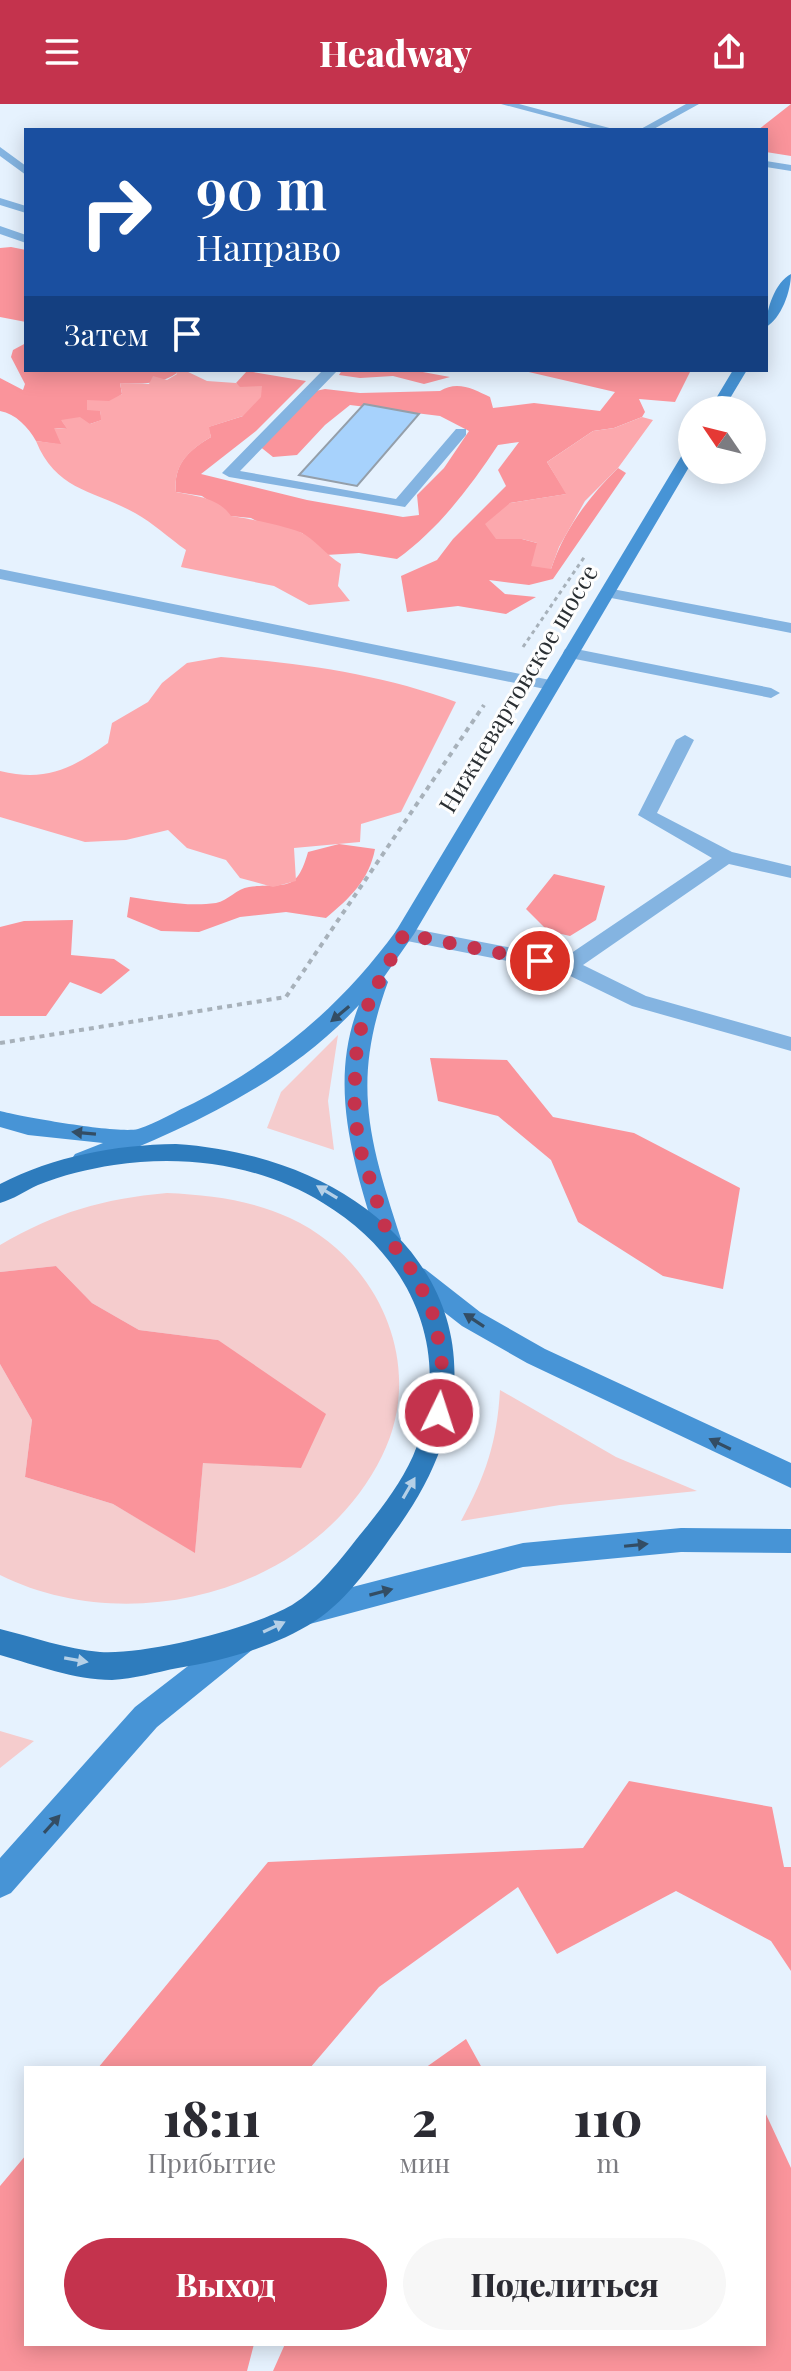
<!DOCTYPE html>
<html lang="ru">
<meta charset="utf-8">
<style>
body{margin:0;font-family:"Playfair Display",serif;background:#f7f7f7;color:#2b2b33;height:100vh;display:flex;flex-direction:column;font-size:30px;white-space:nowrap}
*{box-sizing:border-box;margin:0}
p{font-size:26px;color:#7c7c81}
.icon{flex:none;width:44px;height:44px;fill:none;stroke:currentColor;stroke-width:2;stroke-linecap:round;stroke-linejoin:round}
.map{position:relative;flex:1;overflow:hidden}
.details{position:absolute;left:24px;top:1962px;width:742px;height:280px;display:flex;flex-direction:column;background:#fff;border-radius:0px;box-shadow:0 4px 20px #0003}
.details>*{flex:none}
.top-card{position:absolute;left:24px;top:24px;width:744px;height:244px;border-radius:0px;box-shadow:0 4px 20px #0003;background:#1a4fa0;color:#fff;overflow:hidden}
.needle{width:52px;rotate:305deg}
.controls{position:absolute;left:678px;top:292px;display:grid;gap:16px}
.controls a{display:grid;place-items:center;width:88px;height:88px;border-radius:50%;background:#fff;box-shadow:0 4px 20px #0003;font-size:40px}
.pin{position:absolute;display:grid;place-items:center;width:68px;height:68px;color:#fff;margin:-34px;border:4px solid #fff;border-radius:50%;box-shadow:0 2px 8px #0007}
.me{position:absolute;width:88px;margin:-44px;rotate:4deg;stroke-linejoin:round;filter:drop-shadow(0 0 6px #0008)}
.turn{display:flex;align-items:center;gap:28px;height:168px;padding:0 40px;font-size:36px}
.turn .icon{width:104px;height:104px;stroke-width:2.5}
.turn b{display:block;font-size:56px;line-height:68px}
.then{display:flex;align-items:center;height:76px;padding:0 40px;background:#0003;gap:16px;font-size:30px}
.eta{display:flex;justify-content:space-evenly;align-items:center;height:136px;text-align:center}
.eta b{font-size:48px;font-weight:800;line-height:56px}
.action{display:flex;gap:16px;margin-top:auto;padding:16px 40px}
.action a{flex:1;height:92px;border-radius:48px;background:#c4334d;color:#fff;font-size:32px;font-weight:800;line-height:92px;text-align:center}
.action a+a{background:#f7f7f7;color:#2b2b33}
header{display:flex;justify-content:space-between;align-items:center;height:104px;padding:0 40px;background:#c4334d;color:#fff;font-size:36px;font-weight:800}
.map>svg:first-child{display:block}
.green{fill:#f5cccd}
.forest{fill:#fa949b}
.water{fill:#fca8ad}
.building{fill:#a7d2fc;stroke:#949faa;stroke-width:2}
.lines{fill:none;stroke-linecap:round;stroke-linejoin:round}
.path-far1{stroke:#a7b1ba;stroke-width:3;stroke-dasharray:4 4;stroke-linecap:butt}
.path{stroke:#a7b1ba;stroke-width:4;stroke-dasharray:5 5;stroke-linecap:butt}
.lane{fill:#84b4e1;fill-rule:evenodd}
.secondary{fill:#4794d6;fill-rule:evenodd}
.primary{fill:#2e7cbd;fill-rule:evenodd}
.oneway{fill:#334d64}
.oneway2{fill:#b5d0e7}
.route{stroke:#c4334d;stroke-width:14;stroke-dasharray:0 25.2}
.labels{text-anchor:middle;stroke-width:6;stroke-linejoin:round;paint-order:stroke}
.far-street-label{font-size:24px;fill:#2a2f33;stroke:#fefefe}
</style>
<header><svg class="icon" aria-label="menu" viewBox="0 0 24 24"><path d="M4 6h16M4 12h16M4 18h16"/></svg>Headway<svg class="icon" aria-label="share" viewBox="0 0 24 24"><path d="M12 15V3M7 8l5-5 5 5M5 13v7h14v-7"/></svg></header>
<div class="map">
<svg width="791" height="2267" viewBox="0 0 791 2267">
<rect width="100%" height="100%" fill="#e6f2fe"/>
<path class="green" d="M338,931L328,997L334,1046L267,1024L281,988Z
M167,1089C210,1091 251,1096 290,1114C379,1155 427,1262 382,1352C315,1488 131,1536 0,1471V1260L32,1316L25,1373L113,1400L195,1448L203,1358L301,1364L218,1236L139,1226L92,1199L56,1162L0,1168V1141C57,1108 102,1095 167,1089Z
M500,1286L616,1353L697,1387L560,1401L461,1417C486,1371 497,1338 500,1286Z
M0,1627L34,1637L0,1664Z"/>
<path class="forest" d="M791,0V52L766,48V26H758Z
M11,143L26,146V218L0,213V144Z
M26,239V266H174L177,269C160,281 141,280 120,279L122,290L100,307L102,316L90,320L62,317L68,325L55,324L62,341L36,337C28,323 16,310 0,307V274L23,286L25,280L11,253L13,246Z
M342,266H412L450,273L424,280L393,272L360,274L339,271Z
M520,266H691L675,298L639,295L645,308L642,313L614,324L593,327L547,358L567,390L510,399L496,435H522L537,439L551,465C565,424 588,394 618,364L626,369L553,475L529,481L489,476L505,490L536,493L506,510L458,502L407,508L401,472L437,456L453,435L506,382L498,366L519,338L498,341C470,383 439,425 397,455L359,449L326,451L302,429L264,421L251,414L230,412L202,392L176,388C173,360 189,346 211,333L208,323L243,312L239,283L236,279L247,267L306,277L256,327L201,370L307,396L403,413L419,411L417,391L444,364L469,327L440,312L350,301L325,321L297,351L273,353L258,341L301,290L325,285L360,289L440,287C457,276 474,285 490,293L493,304L534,299L600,307L615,288Z
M339,740L375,745C369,776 350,794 326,814L286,808L240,813L199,828L161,827L127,813L130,793C158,797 188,803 216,799C228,797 237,784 249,783C284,778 296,791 308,748Z
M554,770L605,782L596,816L570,832L548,827L526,805Z
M73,816L71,851L114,855L130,866L101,890L70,878L46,912H0V823L24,817Z
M430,954L507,956L553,1013L634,1029L740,1084L723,1185L663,1172L578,1118L551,1056L498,1012L438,997Z
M56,1162L92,1199L139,1226L218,1236L326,1310L301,1364L203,1359L195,1449L113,1400L25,1373L32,1316L0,1260V1168Z
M629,1677L772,1703L784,1763H791V1867L771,1837L676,1787L557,1850L518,1783L379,1883L310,1964H98L268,1758L583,1744Z
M466,1935L482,1964H425Z
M764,2006L791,2064V2267H273L285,2240H764Z
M26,2051V2240H254L247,2267H0V2082Z"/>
<path class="water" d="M174,266H184L207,277L236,279L240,283L262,282L261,293L243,312L209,323L211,333C190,346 173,360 176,388C196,392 219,394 231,412C247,414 285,422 300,428C314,434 327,452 341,460L338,482L350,497L309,501L274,482L181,463L186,446C169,434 153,419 135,409C94,386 56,387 36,337L61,340L54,324L67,325L61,316L80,313L90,320L101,316L100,307L87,306V296L109,297L122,290L120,279L149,280L153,272L167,276L177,270Z
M642,313L653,316L618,364L585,397L559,443L551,465L531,462L537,439L522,435H496L485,420L510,399L566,390L547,358L593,327L614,324Z
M221,553C300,559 381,570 456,598L401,708L361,720L360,738L294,744L296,777L273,783L240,774L226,756L187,744L168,726L126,736L85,738L0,713V667C46,678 71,665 108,639L112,619L148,598L162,579L187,559Z"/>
<path class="building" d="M364,300L419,310L357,382L299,371Z"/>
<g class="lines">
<path class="path-far1" d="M523,543L585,452"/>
<path class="path" d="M0,939L286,893L484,601"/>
<path class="lane" d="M501,0H519L617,26H599Z
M686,0H699L652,26H639Z
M0,43L26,62V71L0,52Z
M766,57L791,61V67L766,63Z
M0,94L26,102V109L0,101Z
M0,122L26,131V139L0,130Z
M323,266H338L240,367L396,395L456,325H466V331L405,403L229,373L222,369Z
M0,465L550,576L559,581L550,586L0,475Z
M607,484L791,519V529L601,492V486Z
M571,544L771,584L780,589L771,594L565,553L563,549L565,545Z
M685,631L694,636L657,709L732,748L791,762V774L729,760L583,861L646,892L791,933V947L632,902L562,868L397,835L394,830L397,825L404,823L564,854L712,754L638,711L676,636Z"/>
<path class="secondary" d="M791,170C791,187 781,215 766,223C766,206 775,178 791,170Z
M733,266H747L723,306H709Z
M692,342V358L414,830L384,873L388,878C351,978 369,1037 401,1135L397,1142L389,1144L381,1142L377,1135C353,1058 328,980 359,901C287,979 188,1024 91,1062L83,1064L75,1062L71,1056L75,1050L103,1039L28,1031L0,1023V1007C23,1013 119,1030 138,1025C157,1019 176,1007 194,999C276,957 342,901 396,827L685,346Z
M416,1162L425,1165L480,1208L545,1245L791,1359V1384L527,1259L462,1222L407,1179L404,1172L407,1165Z
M681,1424L791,1425V1449L681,1448L523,1463L306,1521L296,1517L292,1508L296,1499L306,1495L523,1439Z
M242,1524L252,1528L256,1537L252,1546L157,1623L11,1789L0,1794V1754L135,1603L232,1528Z"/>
<path class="primary" d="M176,1040C390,1054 541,1222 399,1422C376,1454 349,1495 315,1517C275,1543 225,1556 178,1564C157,1568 134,1575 112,1576C74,1576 36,1561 0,1551V1525C33,1533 66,1545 100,1548C147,1551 250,1525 292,1501C318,1485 340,1456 359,1432C379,1408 400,1381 413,1352C456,1252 413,1153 323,1099C261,1061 186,1050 114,1061C88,1065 63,1071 38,1081C25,1087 14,1095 0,1099V1080C55,1052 114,1041 176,1040Z"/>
</g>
<defs><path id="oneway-solid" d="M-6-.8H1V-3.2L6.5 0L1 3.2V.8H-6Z" transform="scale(2)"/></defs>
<g class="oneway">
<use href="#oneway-solid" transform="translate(340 910) rotate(140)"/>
<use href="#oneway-solid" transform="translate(84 1029) rotate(-175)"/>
<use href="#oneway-solid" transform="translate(474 1216) rotate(-147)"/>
<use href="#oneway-solid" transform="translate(720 1340) rotate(-154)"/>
<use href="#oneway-solid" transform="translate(636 1441) rotate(-6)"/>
<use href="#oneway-solid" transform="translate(381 1488) rotate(-15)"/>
<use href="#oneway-solid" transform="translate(52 1720) rotate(-48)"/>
</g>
<g class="oneway2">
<use href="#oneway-solid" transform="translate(327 1088) rotate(-149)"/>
<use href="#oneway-solid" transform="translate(409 1384) rotate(-60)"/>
<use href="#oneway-solid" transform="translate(274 1523) rotate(-25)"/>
<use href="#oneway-solid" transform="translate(76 1556) rotate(10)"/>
</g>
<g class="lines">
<path class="route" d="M439,1309L442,1261L435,1215L416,1172L389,1135L358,1038L354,993L357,938L370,895L404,830L540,857"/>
</g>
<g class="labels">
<g class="far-street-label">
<text transform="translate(519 585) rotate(-59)" y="8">Нижневартовское шоссе</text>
</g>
</g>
</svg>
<div class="controls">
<a><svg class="needle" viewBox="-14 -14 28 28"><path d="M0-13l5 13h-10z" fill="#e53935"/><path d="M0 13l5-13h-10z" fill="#7c7c81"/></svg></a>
</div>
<div class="pin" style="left:540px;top:857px;background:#d93025"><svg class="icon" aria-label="arrive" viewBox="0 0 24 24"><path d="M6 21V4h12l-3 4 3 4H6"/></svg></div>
<svg class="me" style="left:439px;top:1309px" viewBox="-20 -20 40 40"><circle r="17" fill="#c4334d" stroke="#fff" stroke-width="3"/><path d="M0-11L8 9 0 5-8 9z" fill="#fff"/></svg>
<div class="top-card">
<div class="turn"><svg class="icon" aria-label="right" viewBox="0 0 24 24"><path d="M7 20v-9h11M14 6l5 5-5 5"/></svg><div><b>90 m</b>Направо</div></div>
<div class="then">Затем<svg class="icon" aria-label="arrive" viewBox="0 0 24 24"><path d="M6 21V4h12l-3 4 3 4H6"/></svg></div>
</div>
<section class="details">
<div class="eta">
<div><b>18:11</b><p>Прибытие</p></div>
<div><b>2</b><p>мин</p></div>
<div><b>110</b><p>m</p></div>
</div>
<div class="action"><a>Выход</a><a>Поделиться</a></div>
</section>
</div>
